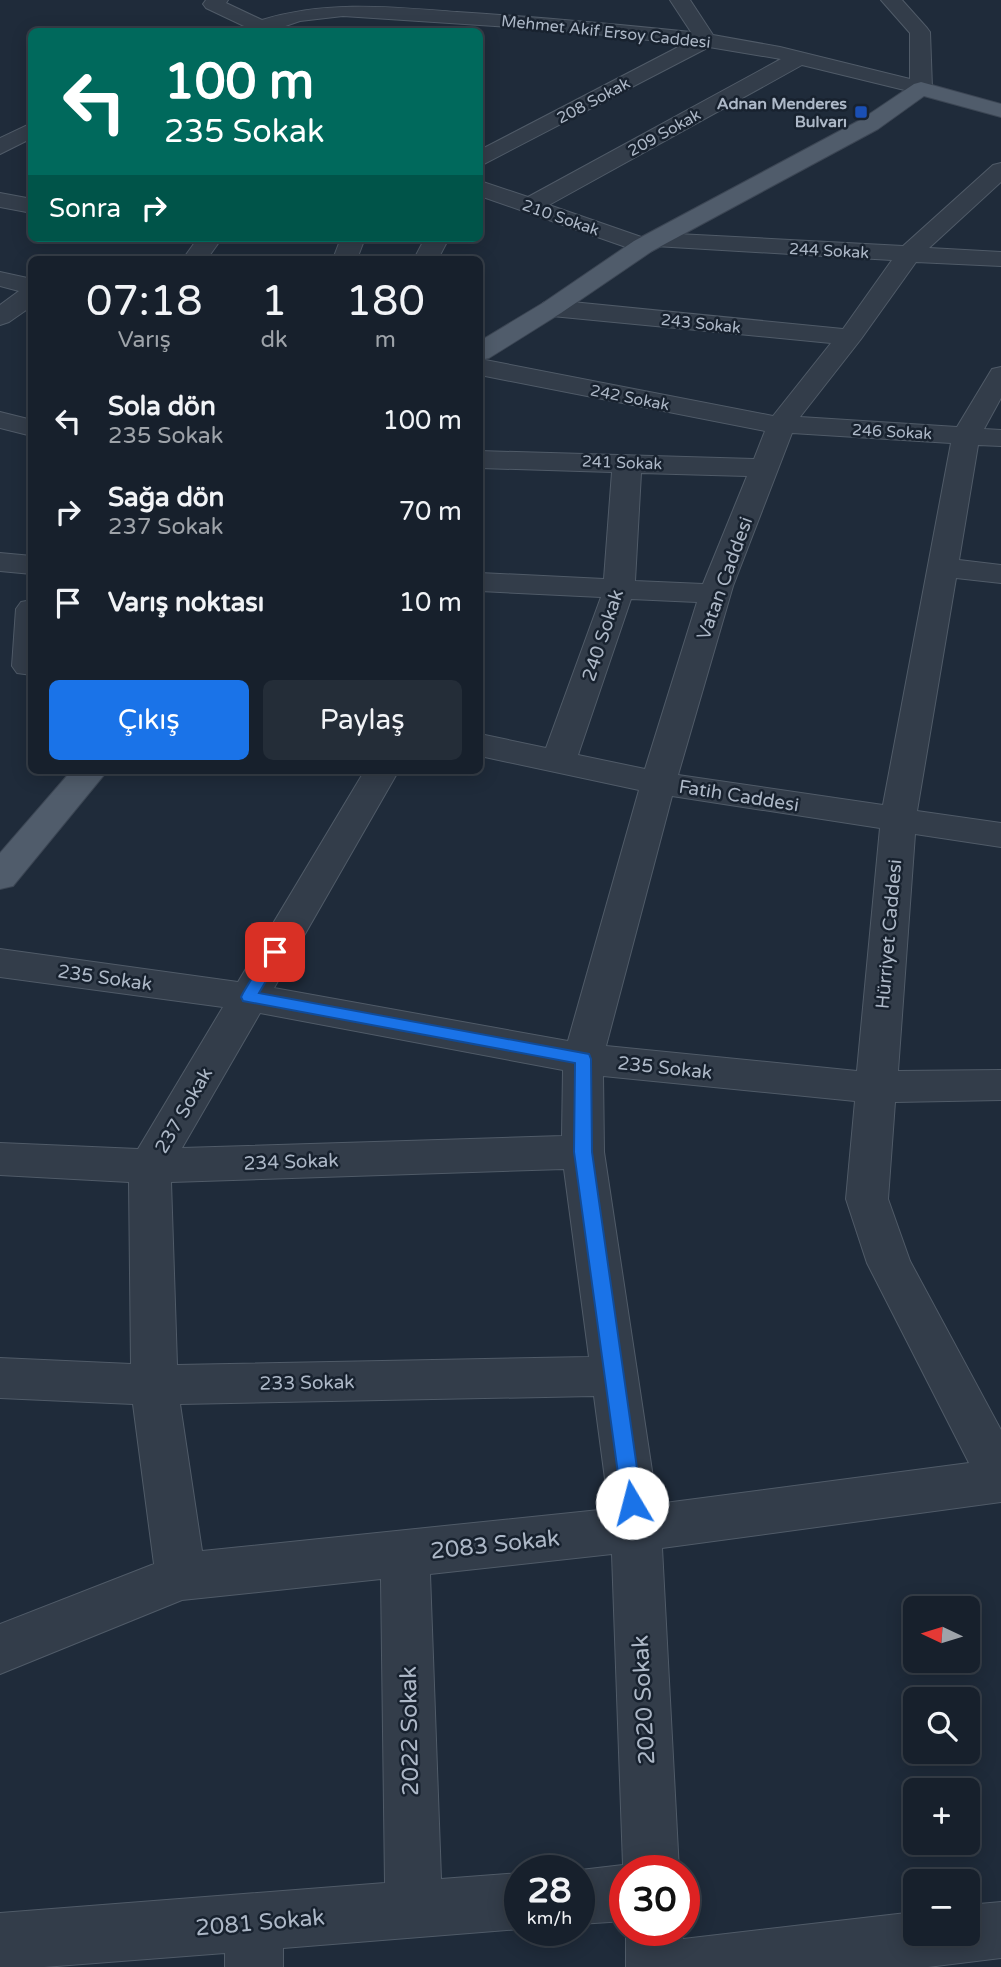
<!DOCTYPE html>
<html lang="tr">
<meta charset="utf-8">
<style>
body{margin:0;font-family:"Varela Round",sans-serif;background:#242d38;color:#f1f3f6;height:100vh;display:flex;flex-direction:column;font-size:26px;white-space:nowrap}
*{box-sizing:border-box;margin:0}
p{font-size:23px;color:#9ea3a9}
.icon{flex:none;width:38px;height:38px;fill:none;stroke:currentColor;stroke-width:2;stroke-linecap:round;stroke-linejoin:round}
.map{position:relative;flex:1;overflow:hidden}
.panel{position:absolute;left:28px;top:256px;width:455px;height:518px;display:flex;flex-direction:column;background:#17202c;border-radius:10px;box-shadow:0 4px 18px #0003,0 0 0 2px #363e48}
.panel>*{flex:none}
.hud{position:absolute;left:28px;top:28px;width:455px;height:214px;border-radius:10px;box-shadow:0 4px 18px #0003,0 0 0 2px #363e48;background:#00695c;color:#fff;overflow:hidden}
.needle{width:46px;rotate:274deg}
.controls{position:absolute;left:903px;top:1596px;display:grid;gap:14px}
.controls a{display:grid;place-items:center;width:77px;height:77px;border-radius:10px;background:#17202c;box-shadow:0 4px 18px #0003,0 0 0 2px #363e48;font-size:35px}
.speed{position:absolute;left:504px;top:1855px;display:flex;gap:14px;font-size:35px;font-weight:700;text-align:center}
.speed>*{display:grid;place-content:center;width:91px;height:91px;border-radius:50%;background:#17202c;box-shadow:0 4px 18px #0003,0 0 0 2px #363e48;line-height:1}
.speed small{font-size:18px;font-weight:400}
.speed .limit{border:10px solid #d22;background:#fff;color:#111}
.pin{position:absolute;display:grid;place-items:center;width:60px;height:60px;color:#fff;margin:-30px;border-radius:14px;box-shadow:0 4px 10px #0006}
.me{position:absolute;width:77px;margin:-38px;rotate:352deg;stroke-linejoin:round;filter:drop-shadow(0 0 5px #0008)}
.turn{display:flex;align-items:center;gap:24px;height:147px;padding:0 21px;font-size:32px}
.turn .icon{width:91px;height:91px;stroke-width:2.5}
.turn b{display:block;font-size:49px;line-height:60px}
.then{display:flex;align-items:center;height:66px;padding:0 21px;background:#0003;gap:14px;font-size:26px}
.eta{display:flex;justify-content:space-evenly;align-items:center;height:119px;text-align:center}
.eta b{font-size:42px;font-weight:600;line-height:49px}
.primary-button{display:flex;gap:14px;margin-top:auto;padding:14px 21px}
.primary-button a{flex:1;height:80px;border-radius:10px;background:#1a73e8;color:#fff;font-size:28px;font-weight:600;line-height:80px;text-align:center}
.primary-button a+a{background:#242d38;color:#f1f3f6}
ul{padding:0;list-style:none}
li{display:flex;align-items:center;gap:21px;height:91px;padding:0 21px}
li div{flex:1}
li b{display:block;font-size:26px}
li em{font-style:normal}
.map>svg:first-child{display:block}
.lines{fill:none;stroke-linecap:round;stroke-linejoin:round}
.minor-casing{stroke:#505b68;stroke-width:2}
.major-casing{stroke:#3c4654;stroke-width:2}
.minor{fill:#333d4a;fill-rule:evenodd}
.major{fill:#505c6b;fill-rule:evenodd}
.route{fill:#1a73e8;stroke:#114b97;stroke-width:2}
.transit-dot{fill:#1a4fb4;stroke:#18222f;stroke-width:2.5}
.labels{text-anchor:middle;stroke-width:5;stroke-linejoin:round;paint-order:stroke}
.far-street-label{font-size:16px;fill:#adb8c7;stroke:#18222f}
.far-poi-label{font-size:16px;font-weight:bold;fill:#adb8c7;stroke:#18222f;text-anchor:end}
.street-label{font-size:19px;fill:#adb8c7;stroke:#18222f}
.near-street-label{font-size:23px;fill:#adb8c7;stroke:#18222f}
</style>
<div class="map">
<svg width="1001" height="1967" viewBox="0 0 1001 1967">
<rect width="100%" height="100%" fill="#1f2b3a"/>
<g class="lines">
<defs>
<path id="minor" d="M206,0H228L226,3L262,20C327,0 391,7 457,12C536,17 613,24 691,32L670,0H690L713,35L780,47L910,79V33L881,0H902L927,28L930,32L932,88L928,92L921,94L802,65L549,205L647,239L649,235L658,233L903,246L993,165L1001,163V182L929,248L1001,252V266L916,262L861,339L800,417L957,427L992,369L1001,367V398L984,429L1001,430V446L978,445L959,560L1001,565V583L956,578L917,811L1001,823V847L915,834L898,1071L1001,1070V1100L895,1102L888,1199L910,1261L1001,1430V1502L662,1548L679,1871H625V1921L579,1924V1871H572L623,1865L612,1554L430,1574L441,1879L520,1873V1929L283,1948V1967H225V1953L44,1967H0V1913L385,1883L381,1579L182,1600L0,1674V1624L154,1564L133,1404L0,1398V1358L131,1364L129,1182L0,1175V1143L138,1149L223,1007L0,977V949L238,982L365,770H399L274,988L568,1041L639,790L480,756V734L546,748L601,597L480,591V573L604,579L612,472L480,468V451L754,459L765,431L480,375V359L773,416L831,343L552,316L543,313L539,308L543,303L552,300L843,329L892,260L655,246L652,251L643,253L480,196V181L528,197L781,59L709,47L480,166V150L684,44L570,31L343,16L300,21L268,32H237L244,26L206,8L203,4ZM792,433L951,443L883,805L678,775L733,586ZM641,473L747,476L703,584L635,581ZM631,599L697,602L645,769L578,755ZM672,796L880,828L857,1071L606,1046ZM260,1013L563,1070L562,1136L182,1148ZM603,1076L855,1101L846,1199L867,1263L969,1463L657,1504L604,1152ZM564,1169L589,1357L177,1365L171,1182ZM594,1396L609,1509L202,1551L180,1404Z
M32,123V138L0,154V138Z
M0,193L32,199V213L0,207Z
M198,238H222L207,259H183Z
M341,238H365L357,259H333Z
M425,238H449L438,259H414Z
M0,272L32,279V306L9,322L0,325V305L19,291L0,286Z
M0,412L32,420V436L0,428Z
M0,553L32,556V574L0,571Z
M32,600V675L17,673L12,666L16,609L21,602Z
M1001,1902V1958L928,1967H626V1930H682L683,1939L915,1912V1934H968V1905Z"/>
<path id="major" d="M921,82L1001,104V117L924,96L878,129L652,251L561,313L489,358L480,360V341L543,303L634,241L862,119L914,84Z
M72,770H108L13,886L0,889V853Z"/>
</defs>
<use href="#minor" class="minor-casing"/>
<use href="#major" class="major-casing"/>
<use href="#minor" class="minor"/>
<use href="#major" class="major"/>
</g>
<path class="route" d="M275,946L283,952L259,993L589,1054L591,1059L592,1152L642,1503L639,1510L632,1512L625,1510L622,1503L574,1152L575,1063L243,1001L241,997L243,993L270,948Z"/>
<rect class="transit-dot" x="854" y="105" width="14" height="14" rx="3.5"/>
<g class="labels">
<g class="far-street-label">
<text transform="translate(606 31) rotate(6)" y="6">Mehmet Akif Ersoy Caddesi</text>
<text transform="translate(593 100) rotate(-28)" y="6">208 Sokak</text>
<text transform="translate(664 132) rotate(-29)" y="6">209 Sokak</text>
<text transform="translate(561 217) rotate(19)" y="6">210 Sokak</text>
<text transform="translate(829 250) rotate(3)" y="6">244 Sokak</text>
<text transform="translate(701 323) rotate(6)" y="6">243 Sokak</text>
<text transform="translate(630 397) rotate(11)" y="6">242 Sokak</text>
<text transform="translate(892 431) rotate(3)" y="6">246 Sokak</text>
<text transform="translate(622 462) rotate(2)" y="6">241 Sokak</text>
</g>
<g class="far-poi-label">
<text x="847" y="109">Adnan Menderes<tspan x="847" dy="18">Bulvarı</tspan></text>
</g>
<g class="street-label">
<text transform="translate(724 578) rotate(-70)" y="7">Vatan Caddesi</text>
<text transform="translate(602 635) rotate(-72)" y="7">240 Sokak</text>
<text transform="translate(739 795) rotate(9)" y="7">Fatih Caddesi</text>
<text transform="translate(888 934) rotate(-85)" y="7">Hürriyet Caddesi</text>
<text transform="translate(105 977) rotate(8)" y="7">235 Sokak</text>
<text transform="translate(665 1067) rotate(6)" y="7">235 Sokak</text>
<text transform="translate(183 1110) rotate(-60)" y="7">237 Sokak</text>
<text transform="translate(291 1161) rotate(-2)" y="7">234 Sokak</text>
<text transform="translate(307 1382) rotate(-1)" y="7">233 Sokak</text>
</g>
<g class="near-street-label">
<text transform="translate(495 1544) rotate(-6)" y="8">2083 Sokak</text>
<text transform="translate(643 1700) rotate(-93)" y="8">2020 Sokak</text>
<text transform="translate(409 1731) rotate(-91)" y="8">2022 Sokak</text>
<text transform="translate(260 1922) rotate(-5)" y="8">2081 Sokak</text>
</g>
</g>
</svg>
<div class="controls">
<a><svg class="needle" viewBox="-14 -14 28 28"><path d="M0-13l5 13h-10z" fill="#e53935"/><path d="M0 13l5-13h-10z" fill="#9ea3a9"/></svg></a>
<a><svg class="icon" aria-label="search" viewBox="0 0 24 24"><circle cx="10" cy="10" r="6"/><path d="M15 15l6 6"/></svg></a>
<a>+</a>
<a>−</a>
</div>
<div class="speed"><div>28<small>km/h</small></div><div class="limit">30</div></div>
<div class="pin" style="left:275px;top:952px;background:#d93025"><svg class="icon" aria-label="arrive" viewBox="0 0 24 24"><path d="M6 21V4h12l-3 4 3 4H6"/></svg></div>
<svg class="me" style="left:632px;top:1503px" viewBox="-20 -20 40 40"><circle r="19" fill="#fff"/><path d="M0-13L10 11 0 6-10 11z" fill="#1a73e8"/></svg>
<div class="hud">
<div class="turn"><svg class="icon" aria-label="left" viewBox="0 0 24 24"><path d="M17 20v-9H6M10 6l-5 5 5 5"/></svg><div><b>100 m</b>235 Sokak</div></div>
<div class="then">Sonra<svg class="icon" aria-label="right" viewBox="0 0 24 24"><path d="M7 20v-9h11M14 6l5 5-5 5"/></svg></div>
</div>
<section class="panel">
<div class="eta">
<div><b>07:18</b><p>Varış</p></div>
<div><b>1</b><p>dk</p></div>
<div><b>180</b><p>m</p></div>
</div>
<ul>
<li><svg class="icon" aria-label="left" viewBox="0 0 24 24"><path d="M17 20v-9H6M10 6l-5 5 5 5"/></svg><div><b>Sola dön</b><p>235 Sokak</p></div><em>100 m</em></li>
<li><svg class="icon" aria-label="right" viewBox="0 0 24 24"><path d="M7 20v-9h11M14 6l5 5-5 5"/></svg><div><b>Sağa dön</b><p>237 Sokak</p></div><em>70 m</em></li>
<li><svg class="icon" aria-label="arrive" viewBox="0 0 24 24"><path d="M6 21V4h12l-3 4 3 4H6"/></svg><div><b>Varış noktası</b></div><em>10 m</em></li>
</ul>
<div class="primary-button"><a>Çıkış</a><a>Paylaş</a></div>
</section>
</div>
